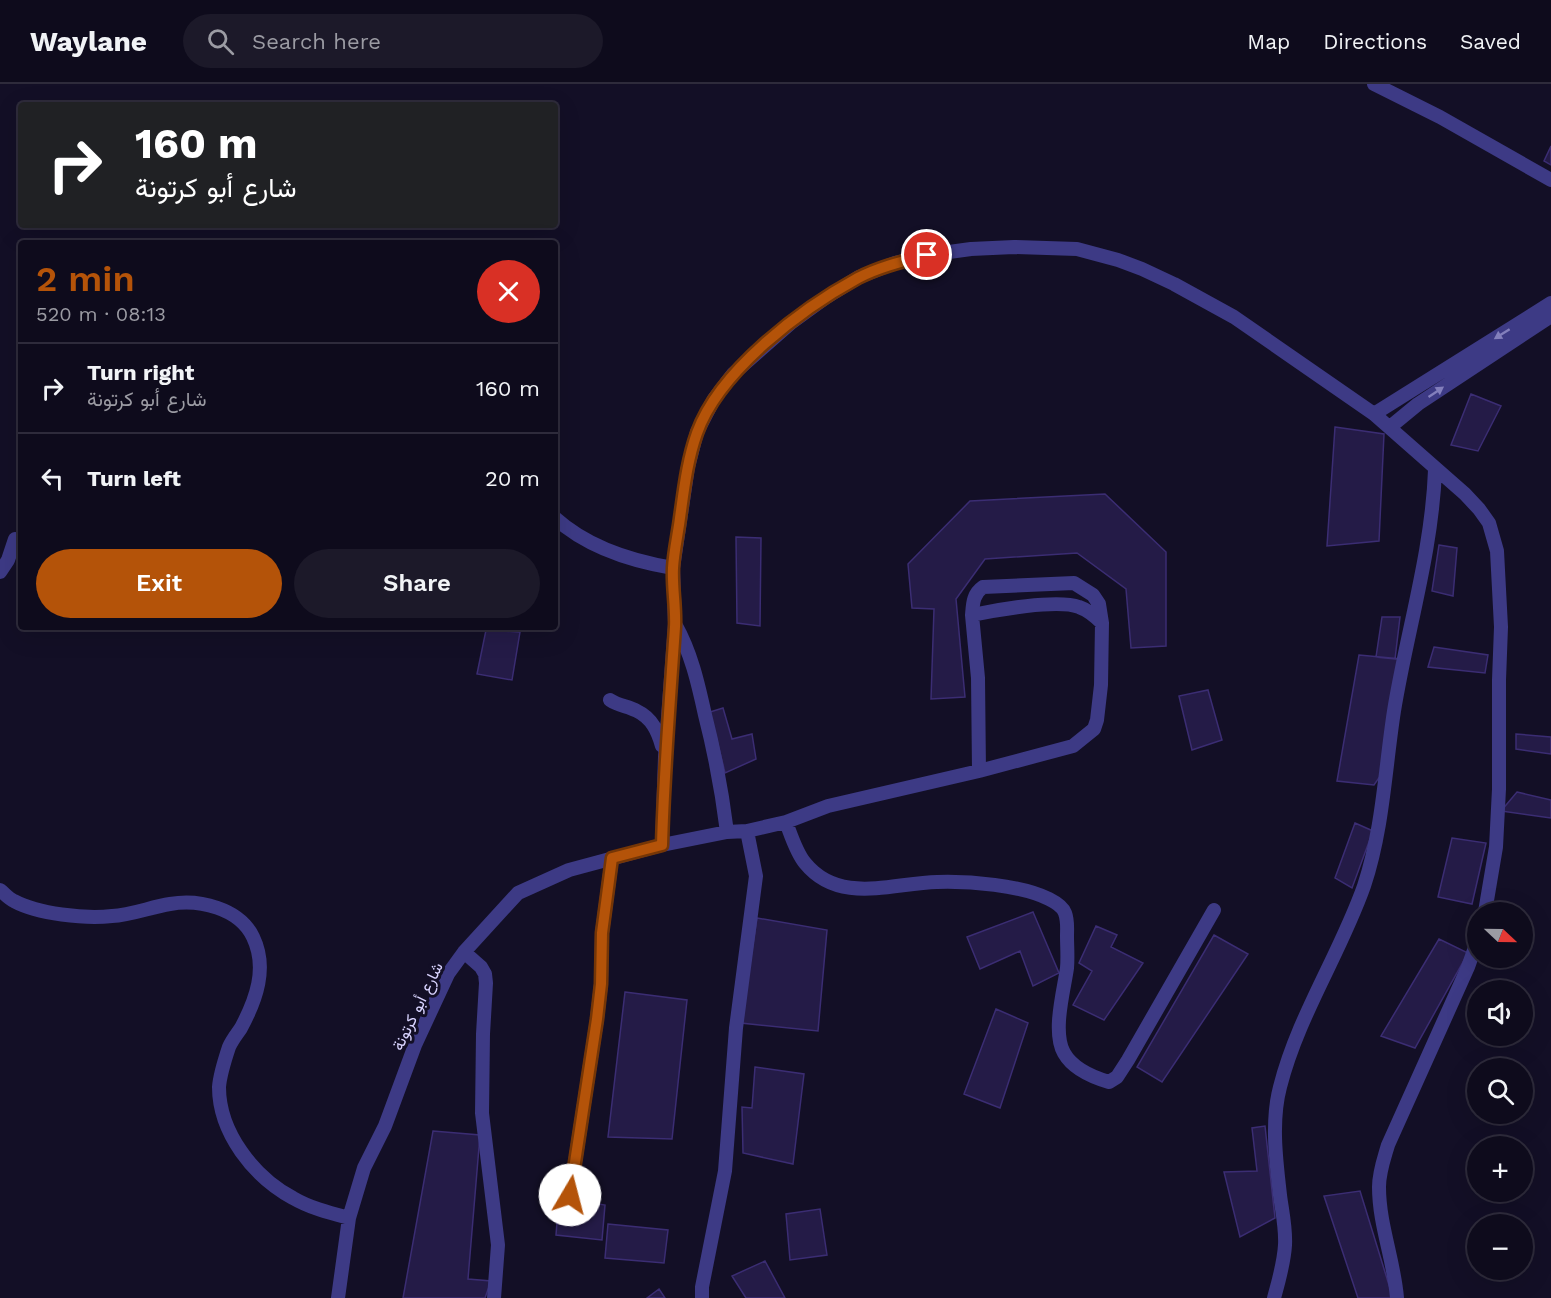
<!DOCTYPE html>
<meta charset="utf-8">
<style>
body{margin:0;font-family:"Work Sans",Vazirmatn,sans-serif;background:#1c1929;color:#f1f3f6;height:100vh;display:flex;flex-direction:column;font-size:22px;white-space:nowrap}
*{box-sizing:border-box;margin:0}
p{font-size:20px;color:#9b9ba3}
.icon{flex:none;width:33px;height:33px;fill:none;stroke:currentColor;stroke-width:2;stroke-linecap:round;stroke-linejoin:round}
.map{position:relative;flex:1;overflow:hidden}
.details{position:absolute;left:18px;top:156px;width:540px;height:390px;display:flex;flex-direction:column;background:#0e0b1c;border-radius:6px;box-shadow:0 6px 24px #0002,0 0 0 2px #2e2b3b}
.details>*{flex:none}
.top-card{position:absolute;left:18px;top:18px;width:540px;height:126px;border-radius:6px;box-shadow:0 6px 24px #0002,0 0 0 2px #2e2b3b;background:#202124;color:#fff;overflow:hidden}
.needle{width:39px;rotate:112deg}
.buttons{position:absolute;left:1467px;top:818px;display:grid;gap:12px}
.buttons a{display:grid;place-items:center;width:66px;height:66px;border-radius:50%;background:#0e0b1c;box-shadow:0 6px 24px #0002,0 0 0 2px #2e2b3b;font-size:30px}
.pin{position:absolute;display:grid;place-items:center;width:51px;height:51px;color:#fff;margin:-26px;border:3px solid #fff;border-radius:50%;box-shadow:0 2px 6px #0007}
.me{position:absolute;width:66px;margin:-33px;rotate:8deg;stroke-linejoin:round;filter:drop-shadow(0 0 4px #0008)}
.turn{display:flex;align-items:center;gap:21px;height:126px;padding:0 18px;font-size:27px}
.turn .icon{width:78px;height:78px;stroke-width:2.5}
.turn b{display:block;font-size:42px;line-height:51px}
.round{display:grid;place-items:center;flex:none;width:63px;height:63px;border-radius:32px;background:#1c1929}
.overview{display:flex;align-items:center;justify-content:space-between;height:102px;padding:0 18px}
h1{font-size:36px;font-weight:600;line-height:45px;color:#b45309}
.action{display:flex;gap:12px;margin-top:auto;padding:12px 18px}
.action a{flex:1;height:69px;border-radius:36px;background:#b45309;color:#fff;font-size:24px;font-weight:600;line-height:69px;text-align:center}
.action a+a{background:#1c1929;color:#f1f3f6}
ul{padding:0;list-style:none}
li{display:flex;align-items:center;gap:18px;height:90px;padding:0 18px;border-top:2px solid #2e2b3b}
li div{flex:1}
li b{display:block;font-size:22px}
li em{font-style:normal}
header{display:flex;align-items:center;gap:36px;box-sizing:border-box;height:84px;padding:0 30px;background:#0e0b1c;border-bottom:2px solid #2e2b3b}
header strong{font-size:28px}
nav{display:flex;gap:33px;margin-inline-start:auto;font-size:21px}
.search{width:420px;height:54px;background:#1c1929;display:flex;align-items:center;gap:15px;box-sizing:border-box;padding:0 21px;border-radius:33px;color:#9b9ba3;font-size:22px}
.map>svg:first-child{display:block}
.building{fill:#241b47;stroke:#3b2d73;stroke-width:1.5}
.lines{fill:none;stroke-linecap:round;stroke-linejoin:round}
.minor{stroke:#3d3a85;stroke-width:14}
.oneway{fill:#837fbc}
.route-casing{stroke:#753606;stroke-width:15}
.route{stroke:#b45309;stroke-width:10}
.labels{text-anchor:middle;stroke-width:6;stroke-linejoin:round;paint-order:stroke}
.street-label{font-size:16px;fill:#d9d4ff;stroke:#130f26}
</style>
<header>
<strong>Waylane</strong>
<div class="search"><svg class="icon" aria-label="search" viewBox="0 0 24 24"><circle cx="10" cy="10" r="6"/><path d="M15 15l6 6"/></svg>Search here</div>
<nav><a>Map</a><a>Directions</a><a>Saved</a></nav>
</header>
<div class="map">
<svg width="1551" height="1214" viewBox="0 0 1551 1214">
<rect width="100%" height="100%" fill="#130f26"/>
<path class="building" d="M1551,62V81L1544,77Z
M1471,310L1501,322L1478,367L1451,361Z
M1335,343L1384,350L1379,457L1327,462Z
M1105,410L1166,468V562L1131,564L1126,505L1077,469L985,475L956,515L965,613L931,615L934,525L912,524L908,480L970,417Z
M736,453L761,454L760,542L737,539Z
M1439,461L1457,464L1453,512L1432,507Z
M1382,533H1400L1395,575L1376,573Z
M486,546L520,548L512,596L477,590Z
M1434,563L1488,571L1485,589L1428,583Z
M1359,571L1401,575L1381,691L1374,701L1337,697Z
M1208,606L1222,656L1192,666L1179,612Z
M723,624L732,655L752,650L756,675L725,689L710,628Z
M1516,650L1551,653V670L1516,665Z
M1517,708L1551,716V734L1501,727Z
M1355,739L1373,747L1352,804L1335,794Z
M1452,754L1486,759L1472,820L1438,813Z
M1033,828L1059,889L1033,902L1020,867L980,885L967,853Z
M757,834L827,846L818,947L741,939Z
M1096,842L1117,851L1111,863L1143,879L1104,936L1073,921L1092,887L1079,879Z
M1214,851L1248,870L1162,998L1137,983Z
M1439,855L1468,869L1415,964L1381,952Z
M625,908L687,916L672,1055L608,1053Z
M996,925L1028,939L1000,1024L964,1010Z
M755,983L804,990L793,1080L743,1069L742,1023L752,1024Z
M1265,1042L1275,1134L1240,1153L1224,1088L1257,1087L1252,1044Z
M433,1047L480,1051L468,1195L491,1197L485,1214H403Z
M1360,1107L1393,1214H1358L1324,1112Z
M559,1113L605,1121L602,1156L556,1151Z
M820,1125L827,1171L790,1176L786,1130Z
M608,1140L668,1146L664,1179L605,1174Z
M765,1177L785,1214H746L732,1192Z
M659,1205L665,1214H647Z"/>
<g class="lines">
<path class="minor" d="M1374,0L1440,33L1551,96
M1374,330L1551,219
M1390,343L1418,320L1551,232
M555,434C587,463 631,477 673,484
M0,488L8,476L15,455
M972,531C973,519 973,510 983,503L1074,499L1093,511L1099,520L1102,539
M675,540C691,568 698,599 705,631C715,670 722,708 727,748
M610,616C619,622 628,622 637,627C652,634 658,648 662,662
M786,738L828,722L979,687L1073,662L1094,645L1097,636L1101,601L1102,539C1095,532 1088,526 1079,523C1057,515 996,526 972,531L978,594L979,687
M662,761L665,673L675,540L673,484L688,383L697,348L714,315L733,290L792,238L825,214L859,193L895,179L927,171L971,165L1014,163L1077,165L1118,176L1142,185L1174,200L1234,233L1374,330L1465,410L1479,425L1489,439L1497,467L1501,543L1499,596V705L1496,763L1485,828
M0,806C5,810 9,815 14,817C38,830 85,835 112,832C131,831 151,823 170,820C199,815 239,824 253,853C268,884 256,916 241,944C237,950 232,956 229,963C225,975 220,990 219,1003C219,1049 254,1093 293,1114C310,1124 330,1129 349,1134
M464,868L481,883L485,890L486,899L483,950L482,1029L498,1161L494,1214
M570,1111L597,935L601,900L602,849L612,774
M338,1214L349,1134L364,1084L385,1042L415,961L448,890L464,868L518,809L569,786L662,761L727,748L747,747L786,738C791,751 796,768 805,779C839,821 892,799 937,798C969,797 1021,801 1049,815C1055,818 1063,823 1065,829C1068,837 1067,844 1067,852C1067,862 1068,873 1067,884C1064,906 1052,948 1064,969C1073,985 1092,993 1109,998L1117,993L1128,976L1214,826
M702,1214V1203L725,1087L736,944L756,792L747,747
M1274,1214C1279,1196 1284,1179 1285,1161C1286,1144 1282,1127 1280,1111C1276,1076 1271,1037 1280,1003C1298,932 1340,870 1364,802C1383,745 1385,685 1394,627C1407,547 1432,468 1435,386
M1397,1214C1394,1176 1379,1141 1379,1103C1379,1088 1384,1075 1388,1061L1468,883L1478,855"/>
</g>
<defs><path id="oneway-solid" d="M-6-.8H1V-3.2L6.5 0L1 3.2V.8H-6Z" transform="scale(1.5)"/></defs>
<g class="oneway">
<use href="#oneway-solid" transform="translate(1502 250) rotate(148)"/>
<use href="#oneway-solid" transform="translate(1436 308) rotate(-34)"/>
</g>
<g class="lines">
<defs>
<path id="route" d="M570,1111L597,935L601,900L602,849L612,774L662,761C664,688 670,616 675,543C676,523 672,503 673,484C674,467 678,450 680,434C684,406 687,377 697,349C719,287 801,225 858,194C879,183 904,177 927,171"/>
</defs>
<use href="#route" class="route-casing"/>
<use href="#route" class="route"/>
</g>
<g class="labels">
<g class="street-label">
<text transform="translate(417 922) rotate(-64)" y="6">شارع أبو كرتونة</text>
</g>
</g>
</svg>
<div class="buttons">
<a><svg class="needle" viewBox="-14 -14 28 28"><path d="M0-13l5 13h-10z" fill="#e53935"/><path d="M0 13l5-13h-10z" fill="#9b9ba3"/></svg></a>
<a><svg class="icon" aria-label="sound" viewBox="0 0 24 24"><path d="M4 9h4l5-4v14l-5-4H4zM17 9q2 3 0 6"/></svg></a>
<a><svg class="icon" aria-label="search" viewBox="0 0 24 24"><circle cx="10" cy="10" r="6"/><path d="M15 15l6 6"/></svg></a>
<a>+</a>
<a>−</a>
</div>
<div class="pin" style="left:927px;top:171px;background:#d93025"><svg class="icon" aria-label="arrive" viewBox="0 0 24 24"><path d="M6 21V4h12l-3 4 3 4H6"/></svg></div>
<svg class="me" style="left:570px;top:1111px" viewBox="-20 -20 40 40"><circle r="19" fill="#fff"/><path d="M0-13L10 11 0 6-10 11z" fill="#b45309"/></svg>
<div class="top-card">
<div class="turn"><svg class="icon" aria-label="right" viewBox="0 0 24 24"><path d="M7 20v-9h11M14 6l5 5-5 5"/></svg><div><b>160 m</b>شارع أبو كرتونة</div></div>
</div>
<section class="details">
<div class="overview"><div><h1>2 min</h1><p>520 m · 08:13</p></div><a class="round" style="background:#d93025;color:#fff"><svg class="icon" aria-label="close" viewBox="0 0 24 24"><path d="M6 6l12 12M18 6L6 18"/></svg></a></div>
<ul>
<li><svg class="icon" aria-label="right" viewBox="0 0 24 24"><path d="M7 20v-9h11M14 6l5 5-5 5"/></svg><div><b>Turn right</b><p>شارع أبو كرتونة</p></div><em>160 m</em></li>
<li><svg class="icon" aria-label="left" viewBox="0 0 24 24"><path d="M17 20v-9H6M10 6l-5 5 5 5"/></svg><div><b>Turn left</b></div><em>20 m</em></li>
</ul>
<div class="action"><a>Exit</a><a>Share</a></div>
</section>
</div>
